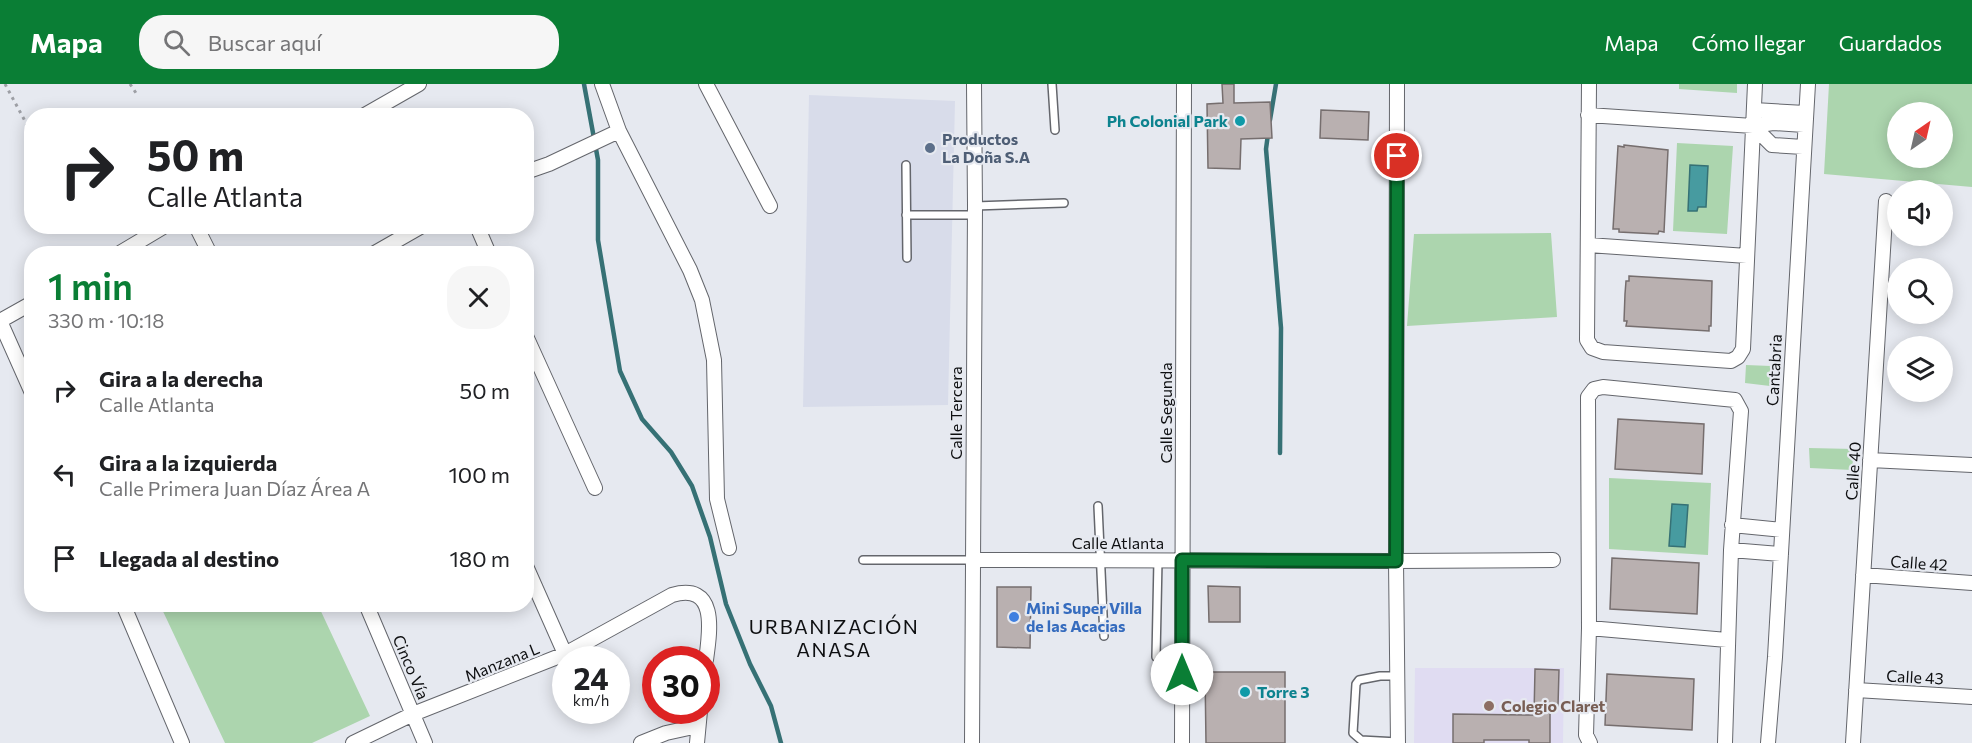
<!DOCTYPE html>
<html lang="es">
<meta charset="utf-8">
<style>
body{margin:0;font-family:Commissioner,sans-serif;background:#f6f6f6;color:#202124;height:100vh;display:flex;flex-direction:column;font-size:22px;white-space:nowrap}
*{box-sizing:border-box;margin:0}
p{font-size:20px;color:#757577}
.icon{flex:none;width:33px;height:33px;fill:none;stroke:currentColor;stroke-width:2;stroke-linecap:round;stroke-linejoin:round}
.map{position:relative;flex:1;overflow:hidden}
.side{position:absolute;left:24px;top:162px;width:510px;height:366px;display:flex;flex-direction:column;background:#fff;border-radius:24px;box-shadow:0 3px 15px #0003}
.side>*{flex:none}
.hud{position:absolute;left:24px;top:24px;width:510px;height:126px;border-radius:24px;box-shadow:0 3px 15px #0003;background:#fff;color:#202124;overflow:hidden}
.needle{width:39px;rotate:34deg}
.fabs{position:absolute;left:1887px;top:18px;display:grid;gap:12px}
.fabs a{display:grid;place-items:center;width:66px;height:66px;border-radius:50%;background:#fff;box-shadow:0 3px 15px #0003;font-size:30px}
.speed{position:absolute;left:552px;top:562px;display:flex;gap:12px;font-size:30px;font-weight:700;text-align:center}
.speed>*{display:grid;place-content:center;width:78px;height:78px;border-radius:50%;background:#fff;box-shadow:0 3px 15px #0003;line-height:1}
.speed small{font-size:15px;font-weight:400}
.speed .limit{border:9px solid #d22;background:#fff;color:#111}
.pin{position:absolute;display:grid;place-items:center;width:51px;height:51px;color:#fff;margin:-26px;border:3px solid #fff;border-radius:50%;box-shadow:0 2px 6px #0007}
.me{position:absolute;width:66px;margin:-33px;rotate:0deg;stroke-linejoin:round;filter:drop-shadow(0 0 4px #0008)}
.turn{display:flex;align-items:center;gap:21px;height:126px;padding:0 24px;font-size:27px}
.turn .icon{width:78px;height:78px;stroke-width:2.5}
.turn b{display:block;font-size:42px;line-height:51px}
.round{display:grid;place-items:center;flex:none;width:63px;height:63px;border-radius:24px;background:#f6f6f6}
.summary{display:flex;align-items:center;justify-content:space-between;height:102px;padding:0 24px}
h1{font-size:36px;font-weight:600;line-height:45px;color:#0a7e35}
ul{padding:0;list-style:none}
li{display:flex;align-items:center;gap:18px;height:84px;padding:0 24px}
li div{flex:1}
li b{display:block;font-size:22px}
li em{font-style:normal}
header{display:flex;align-items:center;gap:36px;box-sizing:border-box;height:84px;padding:0 30px;background:#0a7e35;color:#fff}
header strong{font-size:28px}
nav{display:flex;gap:33px;margin-inline-start:auto;font-size:21px}
.search{width:420px;height:54px;background:#f6f6f6;display:flex;align-items:center;gap:15px;box-sizing:border-box;padding:0 21px;border-radius:24px;color:#757577;font-size:22px}
.map>svg:first-child{display:block}
.built{fill:#d8dcea}
.education{fill:#e0dcf2}
.green{fill:#acd5ae;fill-rule:evenodd}
.water{fill:#479ba0;stroke:#367175;stroke-width:1.5}
.lines{fill:none;stroke-linecap:round;stroke-linejoin:round}
.stream{stroke:#367175;stroke-width:4.5}
.building{fill:#b9b0b0;stroke:#766e6e;stroke-width:1.5}
.service-casing{stroke:#64666c;stroke-width:10}
.minor-casing{stroke:#64666c;stroke-width:16}
.path{stroke:#9d9fa5;stroke-width:3;stroke-dasharray:3 4.5;stroke-linecap:butt}
.service{stroke:#fff;stroke-width:7}
.minor{stroke:#fff;stroke-width:14}
.route-casing{stroke:#065222;stroke-width:15}
.route{stroke:#0a7e35;stroke-width:10}
.culture-dot{fill:#0f9aa8;stroke:#e6e9f0;stroke-width:2}
.service-dot{fill:#5c6f8a;stroke:#e6e9f0;stroke-width:2}
.shop-dot{fill:#3f7fe0;stroke:#e6e9f0;stroke-width:2}
.education-dot{fill:#8d6e63;stroke:#e6e9f0;stroke-width:2}
.labels{text-anchor:middle;stroke-width:4.5;stroke-linejoin:round;paint-order:stroke}
.culture-label{font-size:16px;font-weight:bold;fill:#0d838f;stroke:#e6e9f0;text-anchor:end}
.service-label{font-size:16px;font-weight:bold;fill:#4e5e75;stroke:#e6e9f0;text-anchor:start}
.street-label{font-size:16px;fill:#0e0f11;stroke:#e6e9f0}
.shop-label{font-size:16px;font-weight:bold;fill:#366cbe;stroke:#e6e9f0;text-anchor:start}
.education-label{font-size:16px;font-weight:bold;fill:#785e54;stroke:#e6e9f0;text-anchor:start}
.quarter-label{font-size:20px;letter-spacing:1.5px;fill:#0e0f11;stroke:#e6e9f0}
</style>
<header>
<strong>Mapa</strong>
<div class="search"><svg class="icon" aria-label="search" viewBox="0 0 24 24"><circle cx="10" cy="10" r="6"/><path d="M15 15l6 6"/></svg>Buscar aquí</div>
<nav><a>Mapa</a><a>Cómo llegar</a><a>Guardados</a></nav>
</header>
<div class="map">
<svg width="1972" height="659" viewBox="0 0 1972 659">
<rect width="100%" height="100%" fill="#e6e9f0"/>
<path class="built" d="M809,11L955,17L948,321L803,323Z"/>
<path class="education" d="M1415,584H1564L1563,659H1414Z"/>
<path class="green" d="M1679,0H1737V9L1679,5Z
M1829,0H1972V103L1824,90ZM1898,28H1942V74H1898Z
M1677,59L1733,62L1727,150L1673,147Z
M1551,149L1557,233L1407,242L1414,150Z
M1746,281L1771,282L1770,302L1745,299Z
M1809,364L1854,365L1852,386L1810,384Z
M1609,394L1711,399L1708,471L1609,465Z
M160,521H318L370,632L312,659H225Z"/>
<path class="water" d="M1690,81L1708,82L1706,123H1698L1697,127H1688Z
M1672,420L1688,421L1685,463L1669,462Z"/>
<g class="lines">
<path class="stream" d="M584,0L598,76V156L620,287L642,335L671,368L692,402L710,453L726,520L750,580L771,622L781,659
M1270,36L1276,0
M1268,50L1266,65L1281,244L1280,369"/>
</g>
<path class="building" d="M1222,0H1234V19L1270,18L1272,54L1241,55L1240,85L1208,84L1207,20L1223,19Z
M1321,26L1369,28L1368,56L1320,54Z
M1624,61L1668,66L1664,148L1659,147L1658,150L1619,148V145H1613L1618,62L1624,63Z
M1629,192L1712,197L1711,242H1709V247L1626,242L1627,237H1624L1625,210L1626,197H1629Z
M1618,335L1704,340L1702,390L1615,385Z
M1612,474L1699,479L1697,530L1610,525Z
M1208,502L1240,503V538H1209Z
M997,503H1031L1030,564L997,563Z
M1535,585L1559,586L1558,622H1550V659H1529V656H1484V659H1453V630L1534,631Z
M1205,588H1285V659H1206Z
M1607,590L1694,595L1692,646L1605,641Z"/>
<g class="lines">
<defs>
<path id="service" d="M1052,0L1055,46
M906,81L907,174
M975,122L1064,119
M906,131H974
M1098,422L1104,552
M863,476H972
M1156,573L1158,476
M1398,592H1380L1359,596L1356,600L1353,649L1361,656L1398,658"/>
<path id="minor" d="M602,0L619,47L690,186L702,216L714,276L717,415L729,464
M706,0L770,122
M1397,0L1396,477L1398,659
M1589,0L1587,256L1592,264L1603,268L1731,277L1738,273L1743,265L1755,0
M1754,26L1805,29
M1588,31L1753,42L1773,39L1804,41
M363,32L419,0
M1753,42L1772,61L1803,63
M526,88L549,80L619,47
M196,142L210,170
M477,142L489,170
M1588,161L1747,172
M118,170L165,142
M373,170L422,142
M32,219L0,237L32,309
M526,252L595,404
M1870,376L1972,381
M1732,441L1782,446
M1731,466L1781,470
M972,476L1396,477L1553,476
M526,482L565,570
M1863,491L1972,499
M123,520L182,659
M366,520L425,659
M1589,544L1727,556
M1856,606L1972,613
M353,659L413,630L565,570L672,511C718,498 710,547 706,576
M641,659L666,649L698,642
M697,659L700,627
M972,659L975,122L974,0
M1182,659L1184,0
M1590,659L1586,651L1589,544L1588,313L1594,305L1603,303L1735,316L1741,327L1731,466L1725,659
M1768,659L1775,573L1808,0
M1853,659L1886,117"/>
</defs>
<use href="#service" class="service-casing"/>
<use href="#minor" class="minor-casing"/>
<path class="path" d="M5,0L32,50
M130,0L136,9"/>
<use href="#service" class="service"/>
<use href="#minor" class="minor"/>
</g>
<g class="lines">
<defs>
<path id="route" d="M1182,590V476L1396,477L1397,72"/>
</defs>
<use href="#route" class="route-casing"/>
<use href="#route" class="route"/>
</g>
<g class="culture-dot">
<circle cx="1240" cy="37" r="6"/>
<circle cx="1245" cy="608" r="6"/>
</g>
<circle class="service-dot" cx="930" cy="64" r="6"/>
<circle class="shop-dot" cx="1014" cy="533" r="6"/>
<circle class="education-dot" cx="1489" cy="622" r="6"/>
<g class="labels">
<g class="culture-label">
<text x="1228" y="43">Ph Colonial Park</text>
<text x="1257" y="614" text-anchor="start">Torre 3</text>
</g>
<g class="service-label">
<text x="942" y="61">Productos<tspan x="942" dy="18">La Doña S.A</tspan></text>
</g>
<g class="street-label">
<text transform="translate(1774 286) rotate(-87)" y="6">Cantabria</text>
<text transform="translate(956 329) rotate(-90)" y="6">Calle Tercera</text>
<text transform="translate(1166 329) rotate(-90)" y="6">Calle Segunda</text>
<text transform="translate(1853 387) rotate(-86)" y="6">Calle 40</text>
<text x="1118" y="465">Calle Atlanta</text>
<text transform="translate(1919 479) rotate(4)" y="6">Calle 42</text>
<text transform="translate(502 578) rotate(-22)" y="6">Manzana L</text>
<text transform="translate(411 583) rotate(67)" y="6">Cinco Vía</text>
<text transform="translate(1915 593) rotate(3)" y="6">Calle 43</text>
</g>
<g class="shop-label">
<text x="1026" y="530">Mini Super Villa<tspan x="1026" dy="18">de las Acacias</tspan></text>
</g>
<g class="education-label">
<text x="1501" y="628">Colegio Claret</text>
</g>
<g class="quarter-label">
<text x="834" y="550">URBANIZACIÓN<tspan x="834" dy="23">ANASA</tspan></text>
</g>
</g>
</svg>
<div class="fabs">
<a><svg class="needle" viewBox="-14 -14 28 28"><path d="M0-13l5 13h-10z" fill="#e53935"/><path d="M0 13l5-13h-10z" fill="#757577"/></svg></a>
<a><svg class="icon" aria-label="sound" viewBox="0 0 24 24"><path d="M4 9h4l5-4v14l-5-4H4zM17 9q2 3 0 6"/></svg></a>
<a><svg class="icon" aria-label="search" viewBox="0 0 24 24"><circle cx="10" cy="10" r="6"/><path d="M15 15l6 6"/></svg></a>
<a><svg class="icon" aria-label="layers" viewBox="0 0 24 24"><path d="M12 4l9 5-9 5-9-5zM3 14l9 5 9-5"/></svg></a>
</div>
<div class="speed"><div>24<small>km/h</small></div><div class="limit">30</div></div>
<div class="pin" style="left:1397px;top:72px;background:#d93025"><svg class="icon" aria-label="arrive" viewBox="0 0 24 24"><path d="M6 21V4h12l-3 4 3 4H6"/></svg></div>
<svg class="me" style="left:1182px;top:590px" viewBox="-20 -20 40 40"><circle r="19" fill="#fff"/><path d="M0-13L10 11 0 6-10 11z" fill="#0a7e35"/></svg>
<div class="hud">
<div class="turn"><svg class="icon" aria-label="right" viewBox="0 0 24 24"><path d="M7 20v-9h11M14 6l5 5-5 5"/></svg><div><b>50 m</b>Calle Atlanta</div></div>
</div>
<section class="side">
<div class="summary"><div><h1>1 min</h1><p>330 m · 10:18</p></div><a class="round"><svg class="icon" aria-label="close" viewBox="0 0 24 24"><path d="M6 6l12 12M18 6L6 18"/></svg></a></div>
<ul>
<li><svg class="icon" aria-label="right" viewBox="0 0 24 24"><path d="M7 20v-9h11M14 6l5 5-5 5"/></svg><div><b>Gira a la derecha</b><p>Calle Atlanta</p></div><em>50 m</em></li>
<li><svg class="icon" aria-label="left" viewBox="0 0 24 24"><path d="M17 20v-9H6M10 6l-5 5 5 5"/></svg><div><b>Gira a la izquierda</b><p>Calle Primera Juan Díaz Área A</p></div><em>100 m</em></li>
<li><svg class="icon" aria-label="arrive" viewBox="0 0 24 24"><path d="M6 21V4h12l-3 4 3 4H6"/></svg><div><b>Llegada al destino</b></div><em>180 m</em></li>
</ul>
</section>
</div>
